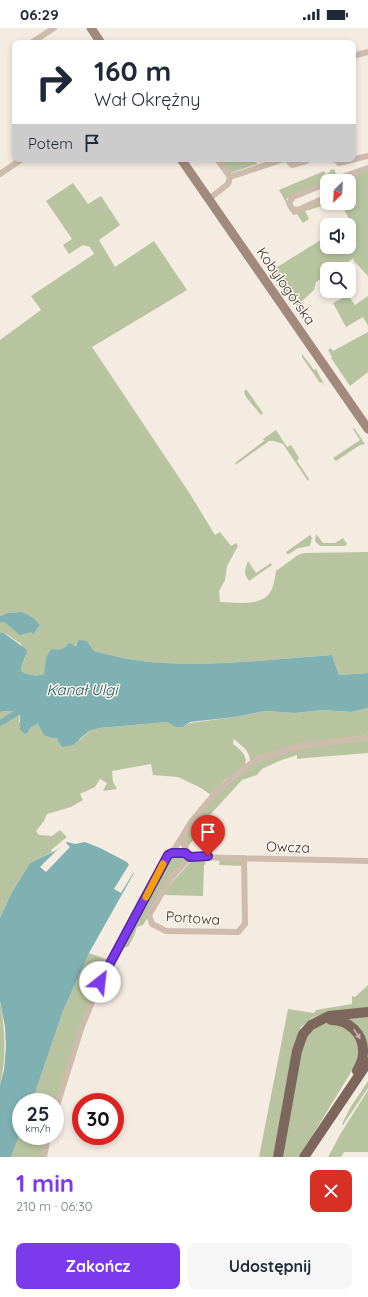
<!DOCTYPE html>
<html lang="pl">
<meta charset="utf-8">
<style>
body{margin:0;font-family:Quicksand,sans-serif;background:#f6f6f7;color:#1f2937;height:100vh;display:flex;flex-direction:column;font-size:15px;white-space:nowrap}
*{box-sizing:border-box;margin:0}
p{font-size:13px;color:#747a83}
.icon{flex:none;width:22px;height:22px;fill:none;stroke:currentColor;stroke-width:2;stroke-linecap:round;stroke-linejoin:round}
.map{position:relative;height:1129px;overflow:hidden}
.details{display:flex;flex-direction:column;background:#fff;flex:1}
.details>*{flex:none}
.guide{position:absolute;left:12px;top:12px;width:344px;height:122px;border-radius:8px;box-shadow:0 2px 6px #0003;background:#fff;color:#1f2937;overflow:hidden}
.needle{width:26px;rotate:204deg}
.controls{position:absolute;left:320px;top:146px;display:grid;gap:8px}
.controls a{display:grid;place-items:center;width:36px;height:36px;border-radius:8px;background:#fff;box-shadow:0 2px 6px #0003;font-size:20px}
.speed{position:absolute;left:12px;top:1065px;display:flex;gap:8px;font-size:20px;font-weight:700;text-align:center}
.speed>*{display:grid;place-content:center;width:52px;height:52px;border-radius:50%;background:#fff;box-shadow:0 2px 6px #0003;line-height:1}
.speed small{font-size:10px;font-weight:400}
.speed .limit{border:6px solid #d22;background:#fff;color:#111}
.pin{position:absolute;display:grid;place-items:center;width:34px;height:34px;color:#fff;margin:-41px -17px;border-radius:50% 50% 50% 0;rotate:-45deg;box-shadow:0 0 4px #0007}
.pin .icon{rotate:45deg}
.me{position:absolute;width:44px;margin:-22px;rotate:29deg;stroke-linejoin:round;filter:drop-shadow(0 0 3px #0008)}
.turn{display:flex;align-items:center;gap:14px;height:84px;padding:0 16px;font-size:18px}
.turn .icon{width:52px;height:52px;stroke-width:2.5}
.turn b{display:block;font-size:28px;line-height:34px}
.then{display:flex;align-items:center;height:38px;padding:0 16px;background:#0003;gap:8px;font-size:15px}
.round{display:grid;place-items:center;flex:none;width:42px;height:42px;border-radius:8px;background:#f6f6f7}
.summary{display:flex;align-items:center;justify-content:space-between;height:68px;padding:0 16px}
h1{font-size:24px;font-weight:800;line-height:30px;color:#7c3aed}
.button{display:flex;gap:8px;margin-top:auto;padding:8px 16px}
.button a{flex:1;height:46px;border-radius:8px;background:#7c3aed;color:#fff;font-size:16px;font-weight:800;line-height:46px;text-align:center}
.button a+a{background:#f6f6f7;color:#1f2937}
.status{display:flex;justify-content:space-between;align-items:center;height:28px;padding:0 20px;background:#fff;direction:ltr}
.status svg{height:11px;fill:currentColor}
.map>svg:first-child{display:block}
.green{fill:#b8c4a0}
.water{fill:#7fb0b2}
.pier{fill:#f4ebe1}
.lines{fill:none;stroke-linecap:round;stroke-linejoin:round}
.canal{stroke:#7fb0b2;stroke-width:6}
.street{stroke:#cdbbac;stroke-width:6}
.secondary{stroke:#a18a7d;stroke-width:9}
.primary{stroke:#7d675c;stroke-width:10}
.oneway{fill:#c2b5ac}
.route-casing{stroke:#51269a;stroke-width:10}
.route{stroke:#7c3aed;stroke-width:7}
.slow{stroke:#f59e0b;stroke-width:7}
.labels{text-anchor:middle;stroke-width:3;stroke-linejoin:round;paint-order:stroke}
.street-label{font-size:14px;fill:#3b302b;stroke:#fbf5ee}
.water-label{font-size:15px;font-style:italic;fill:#1f5a5e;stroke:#fbf5ee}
</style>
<div class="status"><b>06:29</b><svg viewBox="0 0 49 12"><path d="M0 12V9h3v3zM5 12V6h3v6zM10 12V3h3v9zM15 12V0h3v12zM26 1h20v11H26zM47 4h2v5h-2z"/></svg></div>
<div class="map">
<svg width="368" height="1129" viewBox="0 0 368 1129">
<rect width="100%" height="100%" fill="#f4ebe1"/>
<path class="green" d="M220,131H255L257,136L231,145L228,143Z
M334,141L339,153L327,152L286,171L293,184L327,171V175H332L305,183L309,191L303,195L297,186L293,187L279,162L324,143L326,146L330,144V142Z
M368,142V248L353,232L354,230L337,241H327V250L323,254L319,252L316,254L314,262L301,274L297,267L295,268L300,275L297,278L293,275L271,243L327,208V219H349V197H344L350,193L341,175H349V163L353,161L351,157L349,158V153H345L346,151Z
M73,155L88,176L101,168L120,197L99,212L115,239L154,213L187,262L92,319L190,466L215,507L220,504L231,518L236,515L238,518L227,538L225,552L219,563L220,574C235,574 264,580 272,561C274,556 275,549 276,543L298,527L304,525L368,524V645L339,647L332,627C277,631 219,638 163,635C140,634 117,629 94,623L87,613L61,622L52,621L44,646C37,649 27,647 21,643V638L25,630L21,616L5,605H0V595L4,594L10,598L15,603L23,605L31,604L33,607L40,597C28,584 17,581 0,588V312L41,282L31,268L94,226L90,219L83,217L69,226L63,217L72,211L46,173Z
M348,267L355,277L368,268V298L363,289L346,299L333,275Z
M368,304V344L350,358L331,330L332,329L328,322L331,320L333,323Z
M302,326L314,342L316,341L325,358L322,354L320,355L302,329Z
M246,361L263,385L261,387L246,369L244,364Z
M354,400L365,416L360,417L336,433L333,430L360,412L353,401Z
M276,402L287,419L291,417L299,430L297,433L309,451L308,453L283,416L274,413H269L234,438L236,436L235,435L264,413L263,411Z
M316,506L323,515H335L343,510L347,516L345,518H320L315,513Z
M310,507L312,510L310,518L298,520L289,526H287L286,524Z
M248,533L256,545L271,535L272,537L249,553C243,545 245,541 248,533Z
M368,680V707C327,713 288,715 250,733C250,722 241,718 234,711L233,716C240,721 250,729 244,739L225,752L211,767L201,760L178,749L153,747L151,736L112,743L113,754L117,761L103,763L107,755L100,751L95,759L80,766L83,772L71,779L47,786L44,793L36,803L39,807L52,808L60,802L67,809L51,822L52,824L30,835L12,864L0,890V685L1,683H20L19,694L30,700L38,696L58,710L80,712L89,703L100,700L167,694L175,699H183L190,695L235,689L265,683L295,685L323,682L351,684Z
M368,712V725L306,730L297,731V727L279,733L262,741L257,747L242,752L209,788L188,819L184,809L191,794L221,762L256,735L278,726L294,721Z
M175,827L190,829L171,850L143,897L137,899L134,908L128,919L120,920L142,879L172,828Z
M195,829L206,830L205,837H204L203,868L164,867L173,853Z
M220,830L244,832V838L219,837Z
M89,925L108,932L83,991L55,1074H32L63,983Z
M368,957V979L320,987L312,990L301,999L293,1020L273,1129H259L288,981L314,985L316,982L352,976V968L355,969Z
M0,973C5,1003 7,1027 0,1057Z
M368,987V1021L367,1023L341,990Z
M326,995C348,997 350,1001 360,1020L353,1041L309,1113L298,1129H282L303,1012L315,999Z
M368,1053V1060L343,1097L342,1096L350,1080Z
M368,1062V1124H344L341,1129H328L341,1105Z
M21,1103V1108H46L42,1129H11Z"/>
<path class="water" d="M20,584C29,586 34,590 40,597L33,607L31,604L20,607C14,603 10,598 4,594L0,595V588L8,585Z
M0,605H4L27,622C26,630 21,635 21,643C27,647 37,649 44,646C46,636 44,628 52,621C60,622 64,622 69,615L76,618L79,612L87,613L94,623C117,629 140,634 164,635C220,638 277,631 332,627L339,647L368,645V680L351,684L323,682L295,685L265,683L235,689L190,694L183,699H175L167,694L100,700L89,703L73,717L62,719L58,713V710H52L44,707L38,696L30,700L28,704L25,706L20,702V683H2L0,685Z
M67,814L75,816L85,814L100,820L127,834L134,845L89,925L63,983L32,1074H21V1103L11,1129H0V1057L4,1042L6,1019L5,999L0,973V890L12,864L30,835L55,823Z"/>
<path class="pier" d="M65,814L70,819L46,844L40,839Z
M130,835L135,842L121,865L114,861Z"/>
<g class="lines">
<path class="canal" d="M0,695L20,683H27"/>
<path class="street" d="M31,15L54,0
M353,28L368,24
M217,131L230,149L284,131
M287,131L292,137L306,133L305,131
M332,131H335L339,135
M339,135L368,128
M0,146L22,131
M342,149L368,140
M327,160L325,156L293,169L289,175L292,181L298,182L327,169
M209,171L228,156L230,149
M183,809V815L190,829L171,850L149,887L152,896L166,903L238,904L245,896L244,830
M172,825H185L190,829L368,833
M55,1084L81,1001L100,954L166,831L172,825L191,794L212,769L232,750L257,731L304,717L368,710
M44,1129L48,1108"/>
<path class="secondary" d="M91,0L101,15
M181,131L368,401"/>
<path class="primary" d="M331,992C349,992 364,1006 363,1025C363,1031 360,1037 357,1043
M278,1129L297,1023L303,1006L311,997L329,988L368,984
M304,1129L368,1034"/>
</g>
<defs><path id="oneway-solid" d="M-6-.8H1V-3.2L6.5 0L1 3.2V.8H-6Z"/></defs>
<use class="oneway" href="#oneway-solid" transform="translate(357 1006) rotate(56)"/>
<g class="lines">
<defs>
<path id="route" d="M100,954L168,827L172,825H185L190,829L208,828"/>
</defs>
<use href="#route" class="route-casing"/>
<use href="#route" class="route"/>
<path class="slow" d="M146,869L163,836"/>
</g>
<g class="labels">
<g class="street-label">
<text transform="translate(286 258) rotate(55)" y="5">Kobylogórska</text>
<text transform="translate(288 819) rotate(2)" y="5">Owcza</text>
<text transform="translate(193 890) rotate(4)" y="5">Portowa</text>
</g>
<g class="water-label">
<text x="82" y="667">Kanał Ulgi</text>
</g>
</g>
</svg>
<div class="controls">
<a><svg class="needle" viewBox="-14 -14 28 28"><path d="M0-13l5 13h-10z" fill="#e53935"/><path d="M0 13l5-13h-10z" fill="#747a83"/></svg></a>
<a><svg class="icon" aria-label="sound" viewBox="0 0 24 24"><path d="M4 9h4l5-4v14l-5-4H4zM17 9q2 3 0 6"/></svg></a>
<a><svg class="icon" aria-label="search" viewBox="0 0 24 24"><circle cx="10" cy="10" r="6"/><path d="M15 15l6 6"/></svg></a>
</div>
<div class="speed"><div>25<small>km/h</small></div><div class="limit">30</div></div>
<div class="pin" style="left:208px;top:828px;background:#d93025"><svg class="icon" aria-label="arrive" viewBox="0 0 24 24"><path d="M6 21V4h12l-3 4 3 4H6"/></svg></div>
<svg class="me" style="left:100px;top:954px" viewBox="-20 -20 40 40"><circle r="19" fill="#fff"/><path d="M0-13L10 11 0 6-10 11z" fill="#7c3aed"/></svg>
<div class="guide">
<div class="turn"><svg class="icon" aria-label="right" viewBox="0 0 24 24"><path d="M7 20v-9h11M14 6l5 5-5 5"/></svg><div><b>160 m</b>Wał Okrężny</div></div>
<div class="then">Potem<svg class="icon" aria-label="arrive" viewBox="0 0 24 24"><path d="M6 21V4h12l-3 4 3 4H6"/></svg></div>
</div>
</div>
<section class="details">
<div class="summary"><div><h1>1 min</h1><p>210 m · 06:30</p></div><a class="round" style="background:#d93025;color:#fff"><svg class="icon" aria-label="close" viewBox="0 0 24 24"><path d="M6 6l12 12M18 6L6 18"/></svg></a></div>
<div class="button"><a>Zakończ</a><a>Udostępnij</a></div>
</section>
